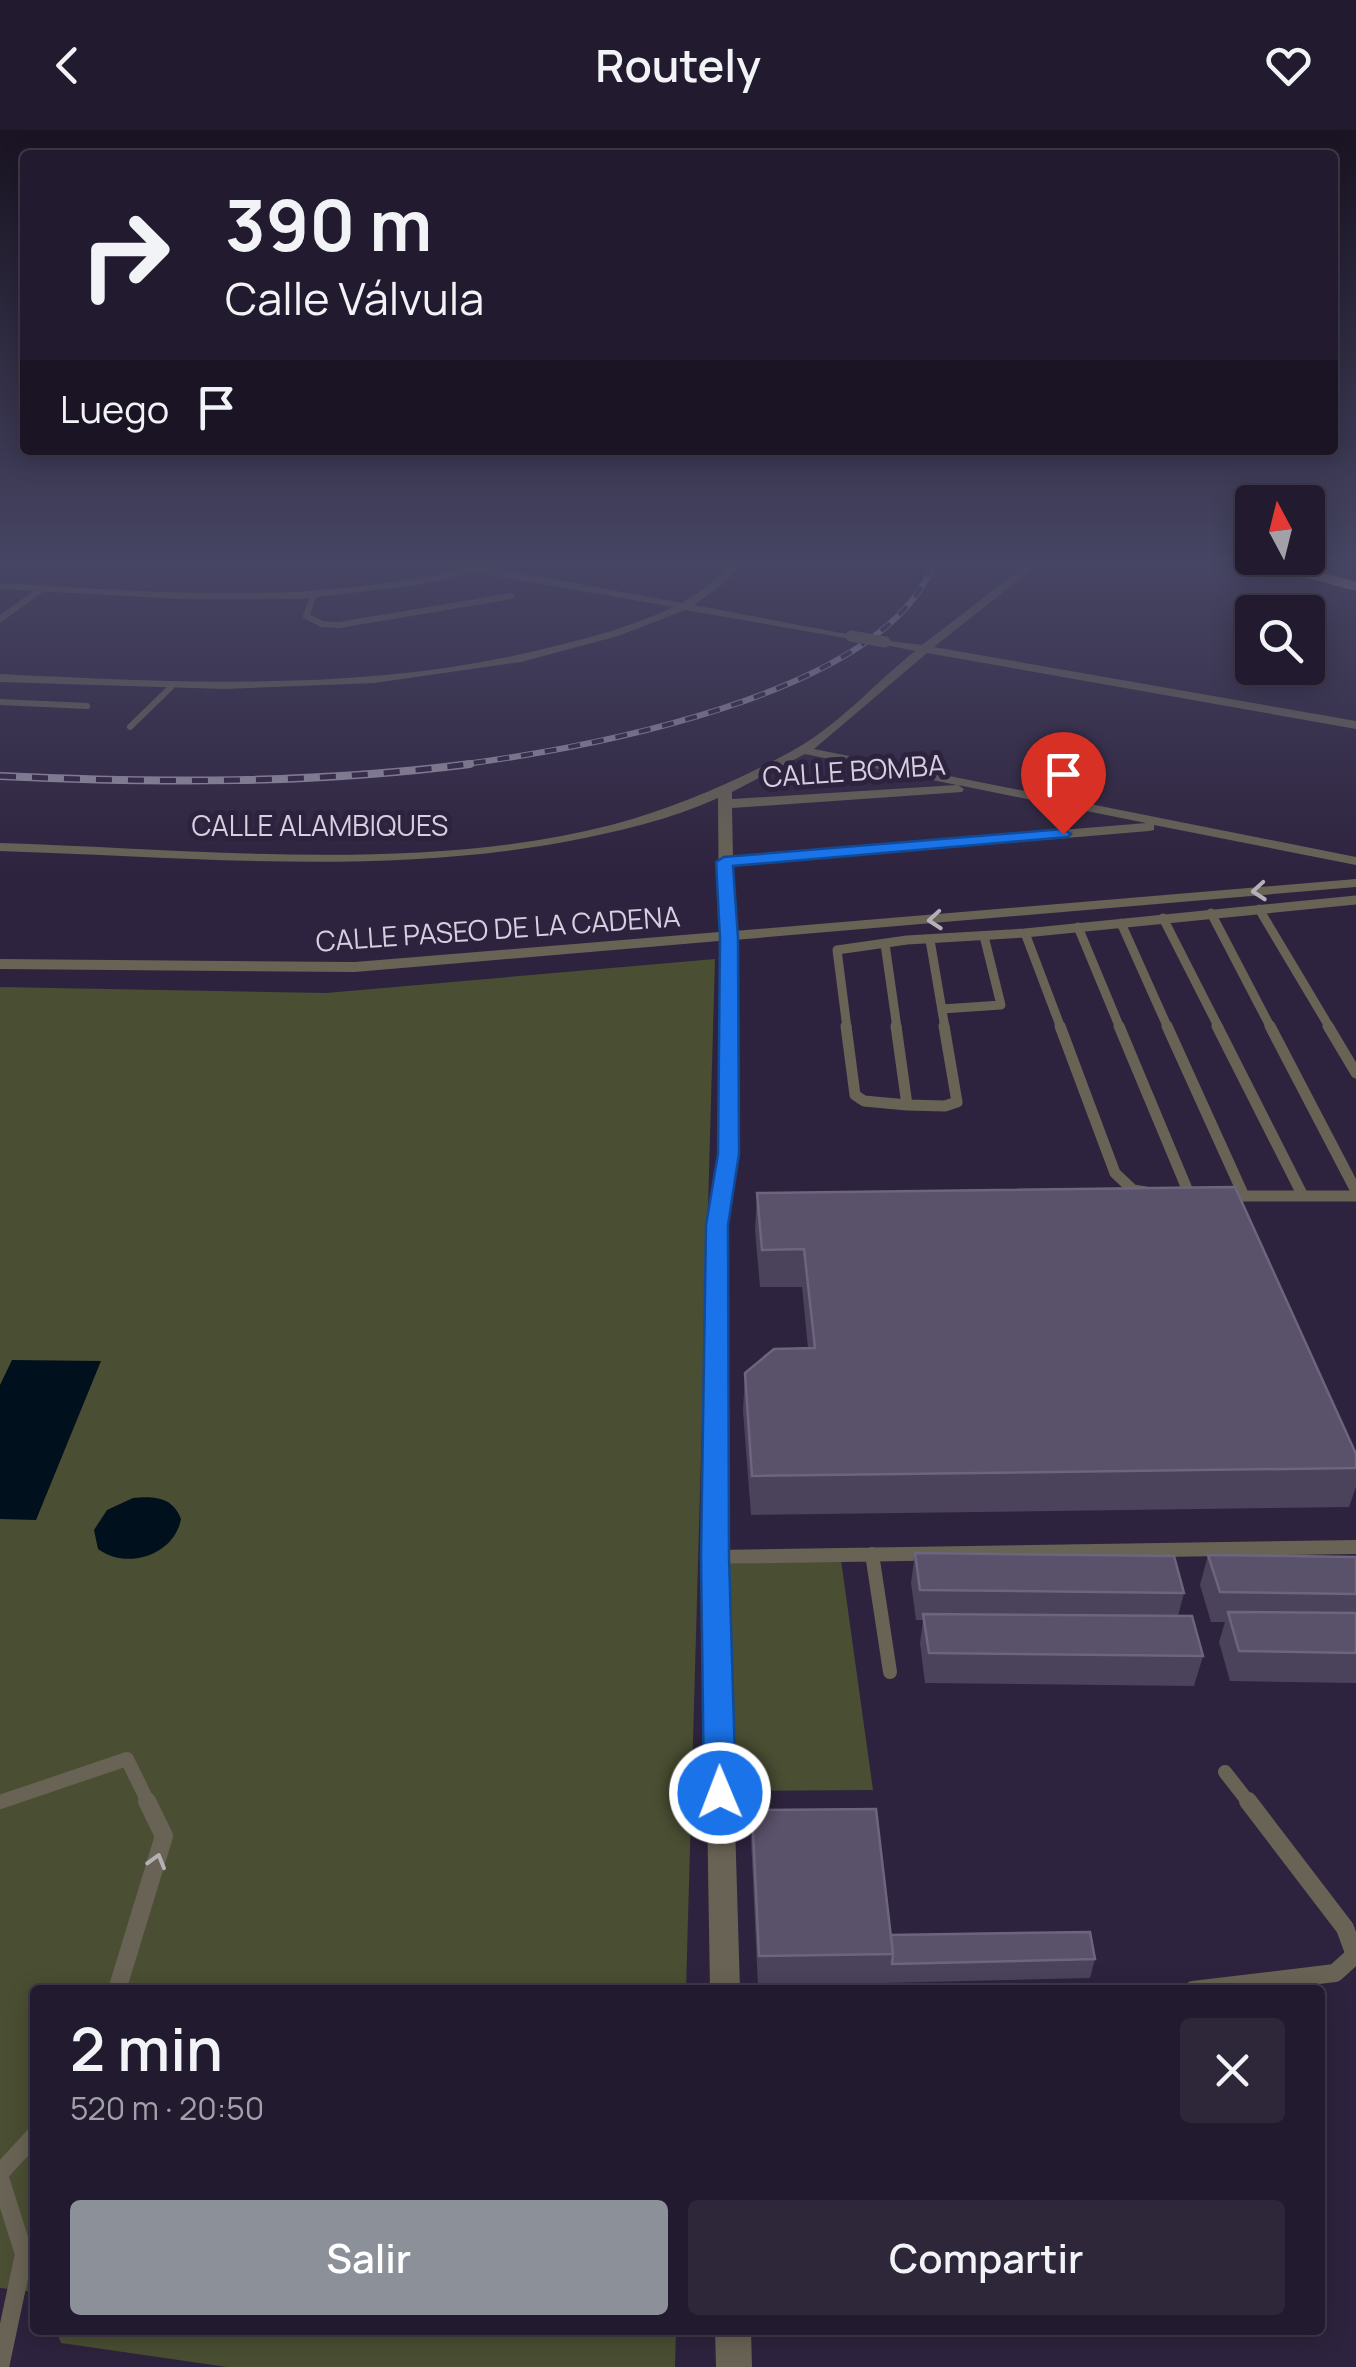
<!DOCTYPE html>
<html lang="es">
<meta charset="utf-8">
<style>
body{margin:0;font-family:Manrope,sans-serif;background:#2e273a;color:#f1f3f6;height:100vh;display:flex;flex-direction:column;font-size:38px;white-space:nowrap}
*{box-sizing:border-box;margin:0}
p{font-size:32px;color:#a2a1aa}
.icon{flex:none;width:55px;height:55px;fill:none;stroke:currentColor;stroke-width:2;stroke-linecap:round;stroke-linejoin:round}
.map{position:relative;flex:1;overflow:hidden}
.details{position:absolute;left:30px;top:1855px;width:1295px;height:350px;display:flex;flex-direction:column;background:#221a2e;border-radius:10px;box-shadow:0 5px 25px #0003,0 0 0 2px #3f384a}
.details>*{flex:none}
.top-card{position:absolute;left:20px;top:20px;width:1318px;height:305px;border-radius:10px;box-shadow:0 5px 25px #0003,0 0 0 2px #3f384a;background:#221a2e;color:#f1f3f6;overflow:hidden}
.needle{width:65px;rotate:353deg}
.fabs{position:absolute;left:1235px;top:355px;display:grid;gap:20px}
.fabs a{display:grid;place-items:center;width:90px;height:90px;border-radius:10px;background:#221a2e;box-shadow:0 5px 25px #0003,0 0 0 2px #3f384a;font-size:50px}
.pin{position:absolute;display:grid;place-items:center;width:85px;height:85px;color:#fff;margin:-102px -42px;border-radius:50% 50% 50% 0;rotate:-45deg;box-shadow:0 0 10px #0007}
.pin .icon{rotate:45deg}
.me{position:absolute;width:110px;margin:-55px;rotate:359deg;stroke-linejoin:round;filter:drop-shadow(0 0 8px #0008)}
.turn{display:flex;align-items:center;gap:35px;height:210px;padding:0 40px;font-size:45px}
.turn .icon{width:130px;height:130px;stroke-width:2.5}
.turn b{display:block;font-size:70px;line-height:85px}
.then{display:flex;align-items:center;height:95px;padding:0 40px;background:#0003;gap:20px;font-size:38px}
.round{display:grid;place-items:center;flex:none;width:105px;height:105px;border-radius:10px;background:#2e273a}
.headline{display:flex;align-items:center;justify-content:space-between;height:170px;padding:0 40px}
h1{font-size:60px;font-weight:600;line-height:75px}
.cta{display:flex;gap:20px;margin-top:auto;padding:20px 40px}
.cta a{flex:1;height:115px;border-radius:10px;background:#8c9099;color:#fff;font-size:40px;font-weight:600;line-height:115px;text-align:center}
.cta a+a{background:#2e273a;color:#f1f3f6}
header{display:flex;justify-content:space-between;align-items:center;height:130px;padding:0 40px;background:#221a2e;font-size:45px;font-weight:600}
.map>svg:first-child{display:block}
.green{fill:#4a4e32}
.water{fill:#00101c}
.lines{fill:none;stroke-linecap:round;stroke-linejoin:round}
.lane-far4{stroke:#696355;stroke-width:6}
.lane-far3{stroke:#696355;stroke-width:9}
.lane-far2{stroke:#696355;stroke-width:11}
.lane-far1{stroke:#696355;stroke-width:14}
.lane{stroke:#696355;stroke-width:18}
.street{fill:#696355;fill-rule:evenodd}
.highway{fill:#c2b290;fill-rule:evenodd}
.rail-far1-casing{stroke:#9991a6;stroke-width:6}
.rail-casing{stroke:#9991a6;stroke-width:8}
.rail-far1{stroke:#2e233e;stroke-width:4;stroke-dasharray:12;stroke-linecap:butt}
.rail{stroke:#2e233e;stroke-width:5;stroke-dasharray:16;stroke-linecap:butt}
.street-bridge{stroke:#696355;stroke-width:11}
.wall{fill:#4b425c}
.building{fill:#5a516a;stroke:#6d657d;stroke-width:2.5}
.oneway{stroke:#b5afb6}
.route{fill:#1a73e8;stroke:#114b97;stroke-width:2.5}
.labels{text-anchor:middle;stroke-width:10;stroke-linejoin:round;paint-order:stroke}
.far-street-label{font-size:28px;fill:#d5cfe0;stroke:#2e233e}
</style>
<header><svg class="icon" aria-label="back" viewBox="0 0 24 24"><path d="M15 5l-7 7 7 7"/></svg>Routely<svg class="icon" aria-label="heart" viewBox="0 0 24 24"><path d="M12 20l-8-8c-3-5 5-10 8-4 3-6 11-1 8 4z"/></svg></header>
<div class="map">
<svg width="1356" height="2237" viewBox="0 0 1356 2237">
<rect width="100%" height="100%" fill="#2e233e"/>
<path class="green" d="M715,829L686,1860H35V2162L0,2158V857L326,863Z
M841,1430L873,1660L734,1661L724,1434Z
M56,2200H676L675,2237H227L61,2213Z"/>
<path class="water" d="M12,1230L101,1231L36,1390L0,1389V1255Z
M133,1368C154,1366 173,1367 181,1389C174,1426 126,1440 98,1419L94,1400L107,1380Z"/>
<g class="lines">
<path class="lane-far4" d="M313,467L306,486L322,494L339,495L511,466
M0,489L43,458
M0,572L87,576
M130,597L171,557"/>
<path class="lane-far3" d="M1259,779L1330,898
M1211,783L1271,898
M1163,788L1219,898
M1121,793L1168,898
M1078,797L1120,898
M1025,803L1356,770
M930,810L945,898
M885,814L897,898
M942,879L1001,875L984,806
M847,898L837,820L907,810L1025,803L1061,898"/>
<path class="lane-far2" d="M846,896L855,965L864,971L907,975L896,896
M1060,896L1115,1043L1133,1060L1146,1062
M1119,896L1190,1066
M1167,896L1244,1066
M1217,896L1303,1066
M1270,896L1356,1061
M1328,896L1356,943
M907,975L945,976L957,972L944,896
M1224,1066H1356"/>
<path class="lane-far1" d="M872,1424L890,1542
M715,1427L1356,1417
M1225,1642L1250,1674
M0,1672L127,1629L149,1674"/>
<path class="lane" d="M117,1860L164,1706L147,1671
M1193,1860L1335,1843L1355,1825L1345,1798L1248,1671
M0,2043L35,2005
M0,2048L24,2124L0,2237"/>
<path class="street" d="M432,432L476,435L682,473L704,459L733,432H743L728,450L694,475L857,506L851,509L685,480L618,506L521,532L374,553L225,559L0,552V544C183,553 371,563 551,517C592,507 634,496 673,477L474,442L418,455L300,469H180L0,459V453C154,462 308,476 459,439Z
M1030,432H1041L934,517L1356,591V599L927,523L814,619L1356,727V735L1154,695V700L1149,701L733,736L734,801L1356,749V757L734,810L738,1025L727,1095V1427L740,1860H710L703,1427L707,1095L720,1025L719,811L355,842L0,839V829L355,832L719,802L718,668C670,690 616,702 564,712C379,746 187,727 0,721V713C196,719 420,744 611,695C674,678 735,652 792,621C838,596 875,553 915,521L881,514V510L922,515ZM805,624L957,655L732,669V662ZM958,655L1146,693L733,727L732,678L962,662L964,659Z
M715,2200H751L752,2237H716Z"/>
<path class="highway" d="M1247,432H1273L1356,451V461Z"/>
<defs>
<path id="rail-far1" d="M450,636C577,620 886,567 934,432"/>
<path id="rail" d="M0,646C157,653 313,654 470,634"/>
</defs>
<use href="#rail-far1" class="rail-far1-casing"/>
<use href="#rail" class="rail-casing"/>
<use href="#rail-far1" class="rail-far1"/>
<use href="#rail" class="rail"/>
<path class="street-bridge" d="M851,506L885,512"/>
</g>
<path class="wall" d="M757,1063L1356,1324V1357L1349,1377L751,1385L743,1281L745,1243L808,1218L802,1157H760L755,1100Z
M915,1423L1184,1463L1178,1486L1203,1526L1194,1556L925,1553L920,1513L923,1490H916L911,1453Z
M1208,1425L1356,1427V1553L1230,1551L1219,1512L1225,1492H1211L1200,1455Z
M752,1680L891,1805L1095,1829L1090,1848L758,1856L751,1710Z"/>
<path class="building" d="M1235,1057L1356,1324V1338L752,1346L745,1243L774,1219L815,1218L804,1119L762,1120L757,1063Z
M915,1423L1174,1426L1184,1463L920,1460Z
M1208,1425L1356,1427V1464L1220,1462Z
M1228,1482L1356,1483V1523L1239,1521Z
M923,1484L1192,1486L1203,1526L929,1523Z
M876,1679L893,1824L759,1826L752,1680Z
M1090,1802L1095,1829L892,1834L893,1824L891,1805Z"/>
<defs><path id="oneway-chevron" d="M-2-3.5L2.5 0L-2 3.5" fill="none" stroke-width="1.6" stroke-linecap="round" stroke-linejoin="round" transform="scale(2.5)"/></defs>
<g class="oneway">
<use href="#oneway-chevron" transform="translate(1259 761) rotate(175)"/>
<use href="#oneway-chevron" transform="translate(935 790) rotate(175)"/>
<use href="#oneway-chevron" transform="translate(157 1731) rotate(-74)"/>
</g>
<linearGradient id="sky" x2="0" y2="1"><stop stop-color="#191322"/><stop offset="0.58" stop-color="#464563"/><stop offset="1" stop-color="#464563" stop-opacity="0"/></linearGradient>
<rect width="1356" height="745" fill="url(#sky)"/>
<path class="route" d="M1063,699L1071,704L1068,707L733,736L738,808L739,1024L728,1095L729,1427L736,1663L731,1673L720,1677L709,1673L704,1663L701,1427L706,1095L718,1024L720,808L716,732L724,727Z"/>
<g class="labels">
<g class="far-street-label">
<text transform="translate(854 641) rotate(-4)" y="10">CALLE BOMBA</text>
<text x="320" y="706">CALLE ALAMBIQUES</text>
<text transform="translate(498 799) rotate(-4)" y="10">CALLE PASEO DE LA CADENA</text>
</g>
</g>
</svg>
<div class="fabs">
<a><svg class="needle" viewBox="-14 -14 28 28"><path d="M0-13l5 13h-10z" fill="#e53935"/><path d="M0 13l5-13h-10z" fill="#a2a1aa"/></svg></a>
<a><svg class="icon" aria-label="search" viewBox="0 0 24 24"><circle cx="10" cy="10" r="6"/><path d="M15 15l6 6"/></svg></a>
</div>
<div class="pin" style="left:1063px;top:704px;background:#d93025"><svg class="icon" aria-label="arrive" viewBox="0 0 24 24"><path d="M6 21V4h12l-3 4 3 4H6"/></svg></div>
<svg class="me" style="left:720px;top:1663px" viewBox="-20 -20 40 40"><circle r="17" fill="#1a73e8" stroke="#fff" stroke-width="3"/><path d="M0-11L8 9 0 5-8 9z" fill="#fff"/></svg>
<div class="top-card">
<div class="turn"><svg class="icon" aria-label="right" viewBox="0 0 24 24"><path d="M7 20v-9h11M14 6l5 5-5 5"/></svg><div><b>390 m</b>Calle Válvula</div></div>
<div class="then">Luego<svg class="icon" aria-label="arrive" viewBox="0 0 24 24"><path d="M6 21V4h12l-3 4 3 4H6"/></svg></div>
</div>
<section class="details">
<div class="headline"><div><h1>2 min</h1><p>520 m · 20:50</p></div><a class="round"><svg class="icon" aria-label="close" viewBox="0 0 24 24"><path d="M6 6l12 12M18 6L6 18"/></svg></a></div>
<div class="cta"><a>Salir</a><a>Compartir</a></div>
</section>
</div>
